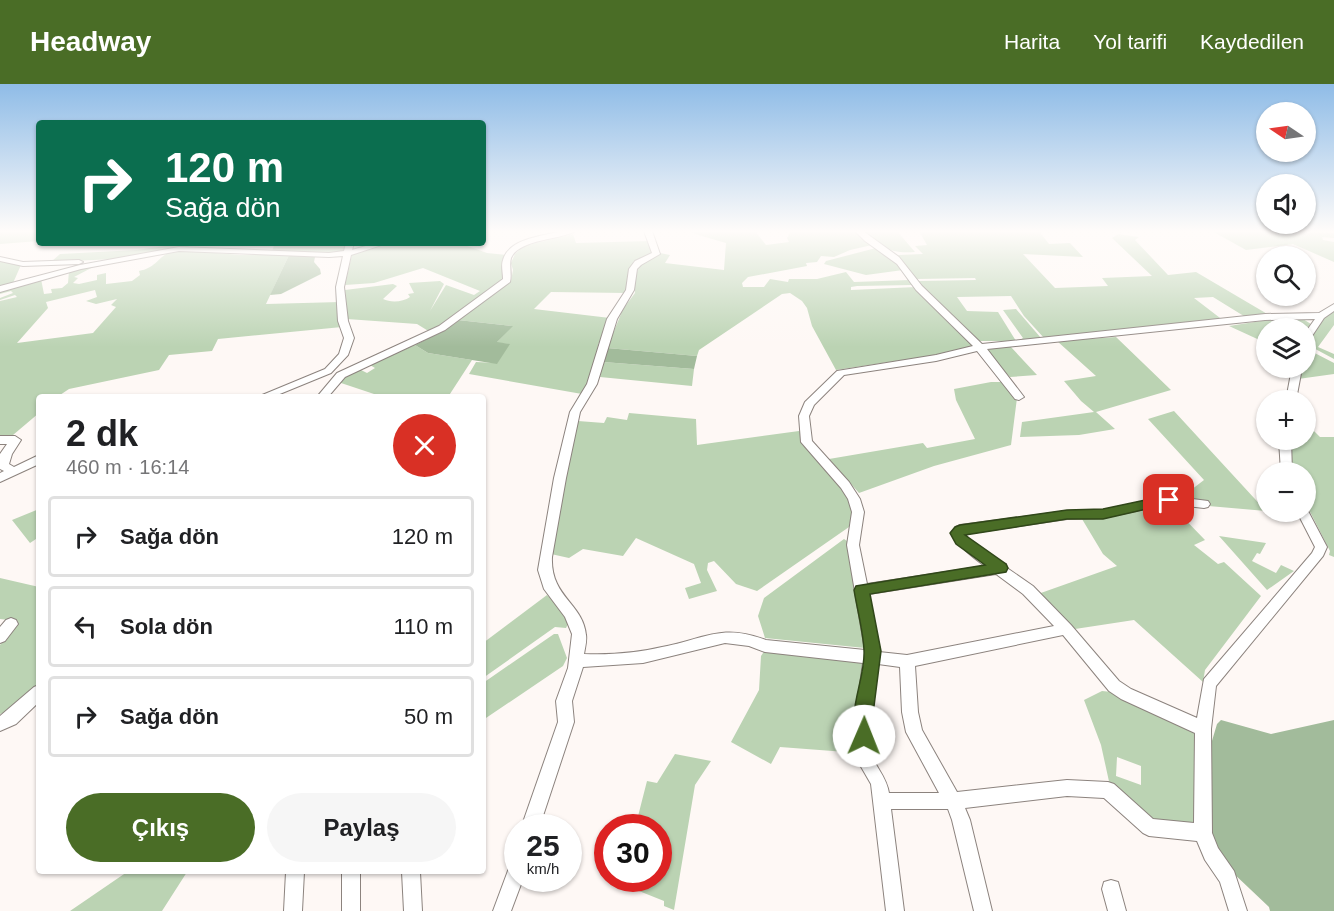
<!DOCTYPE html>
<html lang="tr">
<meta charset="utf-8">
<style>
body{margin:0;font-family:Arial,sans-serif;background:#f6f6f6;color:#202124;height:100vh;display:flex;flex-direction:column;font-size:22px;white-space:nowrap}
*{box-sizing:border-box;margin:0}
p{font-size:20px;color:#757577}
.icon{flex:none;width:33px;height:33px;fill:none;stroke:currentColor;stroke-width:2;stroke-linecap:round;stroke-linejoin:round}
.map{position:relative;flex:1;overflow:hidden}
.panel{position:absolute;left:36px;top:310px;width:450px;height:480px;display:flex;flex-direction:column;background:#fff;border-radius:6px;box-shadow:0 2px 4px #0004}
.panel>*{flex:none}
.banner{position:absolute;left:36px;top:36px;width:450px;height:126px;border-radius:6px;box-shadow:0 2px 4px #0004;background:#0b6e4f;color:#fff;overflow:hidden}
.needle{width:39px;rotate:283deg}
.tools{position:absolute;left:1256px;top:18px;display:grid;gap:12px}
.tools a{display:grid;place-items:center;width:60px;height:60px;border-radius:50%;background:#fff;box-shadow:0 2px 4px #0004;font-size:30px}
.speed{position:absolute;left:504px;top:730px;display:flex;gap:12px;font-size:30px;font-weight:700;text-align:center}
.speed>*{display:grid;place-content:center;width:78px;height:78px;border-radius:50%;background:#fff;box-shadow:0 2px 4px #0004;line-height:1}
.speed small{font-size:15px;font-weight:400}
.speed .limit{border:9px solid #d22;background:#fff;color:#111}
.pin{position:absolute;display:grid;place-items:center;width:51px;height:51px;color:#fff;margin:-26px;border-radius:12px;box-shadow:0 3px 9px #0006}
.me{position:absolute;width:66px;margin:-33px;rotate:1deg;stroke-linejoin:round;filter:drop-shadow(0 0 4px #0008)}
.turn{display:flex;align-items:center;gap:21px;height:126px;padding:0 30px;font-size:27px}
.turn .icon{width:78px;height:78px;stroke-width:2.5}
.turn b{display:block;font-size:42px;line-height:51px}
.round{display:grid;place-items:center;flex:none;width:63px;height:63px;border-radius:32px;background:#f6f6f6}
.summary{display:flex;align-items:center;justify-content:space-between;height:102px;padding:0 30px}
h1{font-size:36px;font-weight:600;line-height:45px}
.primary-button{display:flex;gap:12px;margin-top:auto;padding:12px 30px}
.primary-button a{flex:1;height:69px;border-radius:36px;background:#4a6d26;color:#fff;font-size:24px;font-weight:600;line-height:69px;text-align:center}
.primary-button a+a{background:#f6f6f6;color:#202124}
ul{padding:0;list-style:none}
li{display:flex;align-items:center;gap:18px;height:81px;margin:0 12px 9px;padding:0 18px;border:3px solid #e0e0e0;border-radius:6px}
li div{flex:1}
li b{display:block;font-size:22px}
li em{font-style:normal}
header{display:flex;align-items:center;gap:36px;box-sizing:border-box;height:84px;padding:0 30px;background:#4a6d26;color:#fff}
header strong{font-size:28px}
nav{display:flex;gap:33px;margin-inline-start:auto;font-size:21px}
.map>svg:first-child{display:block}
.green{fill:#bbd3b3;fill-rule:evenodd}
.forest{fill:#a2bb9b}
.lines{fill:none;stroke-linecap:round;stroke-linejoin:round}
.minor-casing{stroke:#8c837e;stroke-width:2}
.minor{fill:#fff;fill-rule:evenodd}
.route{fill:#4a6d26;stroke:#304719;stroke-width:1.5}
</style>
<header>
<strong>Headway</strong>
<nav><a>Harita</a><a>Yol tarifi</a><a>Kaydedilen</a></nav>
</header>
<div class="map">
<svg width="1334" height="827" viewBox="0 0 1334 827">
<rect width="100%" height="100%" fill="#fef8f5"/>
<path class="green" d="M0,147H39V157L0,160Z
M692,147H755L766,161L789,158L787,154L791,147H857L872,161L850,166L834,173L821,172L817,178L806,179L807,182L748,193L742,199L743,203H764L770,195L788,198L789,195H817L846,188L854,198L910,196L912,201L857,202L851,203V206L916,203L975,261L949,269L836,286L812,242L807,224L802,217L790,209L782,210L699,266L697,272L607,264L623,225L635,209L634,196L641,178L660,169L670,171L665,179L724,186L726,159L695,150Z
M863,147H897L915,168C889,170 883,163 863,147Z
M919,147H1039L1049,160L1070,159L1083,173L1023,170L1055,204L1108,202L1102,194L1152,192L1112,154L1118,150L1139,153L1135,156L1168,191L1196,188L1269,231L1247,234L1213,213L1194,214L1224,237L1044,254L1024,232L1011,212L957,213L967,227L998,228L1016,257H978L917,197L976,196L975,194L916,195L898,171L923,170L915,162L927,161Z
M1212,147L1334,149V154L1322,153L1323,156L1334,158V178L1293,160L1246,166Z
M573,150L576,159L650,157L653,168L651,171L634,177L627,194V209L551,208L534,225L610,234L598,261L596,281L582,310L469,290L476,278L497,279L509,260L496,259L512,242L458,236L511,197L513,186L511,179L515,170L524,162Z
M186,159H193L187,164L114,175L51,178L60,170L137,166Z
M275,159H346L343,168L317,170L272,167Z
M393,159H459L487,169L507,171V190L499,202L430,248L417,240L347,235L345,206L393,200L397,202L383,215C391,219 403,218 410,213L408,210L414,209L409,199L440,197L444,200L430,227L446,201L474,211L480,207L423,184L374,199L345,201L352,171Z
M876,164L884,167L903,186L866,191L824,180L826,177Z
M179,166L241,171H289L266,220L340,218L342,243L218,255L212,267L169,271L159,286L69,305L57,313L39,314V329L13,351L0,353V217L17,213L15,211L0,216V214L13,209L11,207L0,210V207L41,195L44,210L52,209L51,205L62,204L68,199L69,187L95,182L74,193L78,194L73,199L79,200L97,196V191L106,189V200L132,197L140,191L139,187C160,183 157,169 179,166ZM95,206L97,213L86,217L96,220L117,215L111,221L116,223L93,249L17,259L48,224L46,218Z
M0,177L21,181L13,199L0,203Z
M1016,225L1041,254L1020,256L1023,254L1003,226Z
M1334,225V241L1318,263L1334,270V275L1306,260L1324,233Z
M1273,235H1303L1311,240L1305,248V244H1266V259L1229,242Z
M1116,253L1171,306L1096,328L1115,345L1079,351L1020,353L1022,338L1094,328L1081,317L1064,297L1096,292L1057,257Z
M415,261L428,269L472,276L448,313H383L338,298L347,290L359,285L367,289L375,284L370,281Z
M1010,262L1037,291L1010,293L985,266Z
M1305,264L1334,279V290L1298,295L1300,284H1305Z
M603,278L694,285L692,302L600,293Z
M991,298H1007L1017,314L1011,361L934,382L859,409L829,375L923,359L927,364L975,355L956,316L954,305Z
M1174,327L1266,427L1174,419L1204,396L1148,335Z
M629,329L696,335L697,361L799,347L851,415L853,425L849,443L757,507L736,500L714,477L708,479L707,486L717,507L689,515L685,504L701,499L694,480L636,454L623,472L583,465L569,474L551,470L564,394L578,337L604,339L607,333L627,336Z
M1305,338L1320,353H1334V473L1329,471L1330,467L1305,418V388H1292L1290,366L1292,356H1305Z
M1173,423L1205,456L1194,461L1218,480L1224,478L1261,512L1205,586L1203,598L1134,536L1075,545L1038,510L1117,482L1103,470L1082,435Z
M39,425V453L30,459L12,436Z
M1219,452L1266,459L1260,470L1257,469L1252,477L1276,489L1281,481L1294,487L1267,506Z
M844,455L850,459L865,564L765,554L758,532L764,514Z
M0,494L39,503V603L15,625L0,630V561L18,537L0,535Z
M547,511L567,530L570,536L566,544L555,543L483,594V559Z
M554,550H558L567,574L563,582L483,636V599Z
M765,566L809,573L862,577L859,669L780,663L771,680L731,658L759,606L761,572Z
M1102,607L1112,608L1197,648L1198,745L1150,738L1110,702L1101,661L1084,616ZM1117,673L1141,682V701L1116,692Z
M675,670L711,677L695,701L674,826L664,822V817L629,803L630,795H658V744H635L647,697L657,699Z
M127,788H187L162,827H70Z"/>
<path class="forest" d="M289,171L315,173L314,178L320,185L321,190L281,210L270,211Z
M458,236L513,242L497,258L510,260L497,280L428,269L415,261L445,246Z
M607,264L697,272L694,285L603,278Z
M1221,636L1271,650L1334,636V827H1270L1269,823L1231,787L1208,747L1209,667L1217,640Z"/>
<g class="lines">
<defs>
<path id="minor" d="M562,147H576C560,156 519,155 511,174C509,181 512,191 510,198L445,246L345,293L327,314H316L337,289L439,242L503,195C503,189 501,181 503,176C509,154 544,152 562,147Z
M644,147H652L660,170L641,181L637,185L634,206L617,235L597,300L580,328L566,394L552,473C550,513 583,519 586,551C587,557 585,564 584,570C610,571 637,569 662,563C705,555 721,539 766,556L865,566L847,461L852,428L848,415L841,404L801,358L799,332L805,318L837,287L936,271L973,262L916,206L897,180L865,157L855,147H863L899,173L922,202L982,260L1265,230L1319,229L1334,220V227L1324,234L1308,258L1305,259V249L1315,235L1265,236L987,265L1024,313L1019,316L1015,315L977,267L936,277L844,291L814,321L809,332L812,357L849,398L860,415L864,428L859,461L867,500L985,482C971,472 960,463 951,449L956,443L960,441L1067,427L1103,426L1169,412L1208,417L1210,420L1208,423L1204,424L1169,420L1103,434L1067,435L965,450L972,459L1000,479L1006,480L1007,484L1033,502L1071,541L1119,597L1131,605L1197,634L1204,595L1312,469L1315,463L1297,428H1305V424L1307,425L1327,463L1323,472L1216,602L1211,645L1212,749L1218,764L1234,787L1247,827H1229L1220,798L1205,776L1197,757L1149,752L1143,749L1104,714L1067,712L965,724L970,736L992,827H974L952,736L948,725H891L904,827H886L871,700L856,674V629L863,579L765,568L749,562L725,559L643,579L583,583L572,617L574,638L539,744H521L558,638L556,617L568,584L572,550L565,533L544,505L538,486L554,394L570,328L587,300L607,235L626,206L629,185L635,177L652,169ZM996,490L1023,510L1054,542L907,571L879,568L869,510ZM1063,551L1109,607L1121,615L1195,649L1194,739L1153,735L1114,700L1108,698L1067,696L957,708L922,646L918,628L915,582ZM878,580L900,583L902,628L906,648L939,709H889C886,691 874,682 872,670C868,641 874,609 878,580Z
M346,159H354L352,166L376,159H388L351,171L344,203L348,237L354,254L348,271L331,289L270,314H255L325,285L339,270L344,254L338,237L336,203L343,172L329,173L179,167L81,185L0,208V202L80,181L179,163L329,169L344,167Z
M0,173L23,178L79,176L83,178L79,180L23,182L0,177Z
M1292,284H1302L1296,316H1286Z
M0,352H15L21,356L12,370L9,380L14,383L39,371V380L0,398V389L4,387L0,385V370L7,360H0Z
M1279,356H1291L1292,388H1281Z
M11,534L16,536L18,540L5,557L0,559V543L6,536Z
M39,601V618L16,640L0,647V632L34,603Z
M518,773V795H523L511,827H493L512,776Z
M286,788H304L302,827H284Z
M342,788H360V827H342Z
M402,788H420L422,827H404Z
M1111,796L1118,798L1126,827H1108L1102,805L1104,798Z"/>
</defs>
<use href="#minor" class="minor-casing"/>
<use href="#minor" class="minor"/>
</g>
<linearGradient id="sky" x2="0" y2="1"><stop stop-color="#8fbce7"/><stop offset="0.56" stop-color="#fffcfa"/><stop offset="1" stop-color="#fffcfa" stop-opacity="0"/></linearGradient>
<rect width="1334" height="263" fill="url(#sky)"/>
<path class="route" d="M1169,411L1173,412L1175,416L1173,419L1103,435H1067L965,451L1006,480L1008,484L1006,488L870,510L881,567L873,630V652L871,658L864,660L858,658C845,630 866,594 864,566C863,546 857,525 854,506L856,502L985,481L956,460L950,449L955,443L960,441L1067,426L1103,425Z"/>
</svg>
<div class="tools">
<a><svg class="needle" viewBox="-14 -14 28 28"><path d="M0-13l5 13h-10z" fill="#e53935"/><path d="M0 13l5-13h-10z" fill="#757577"/></svg></a>
<a><svg class="icon" aria-label="sound" viewBox="0 0 24 24"><path d="M4 9h4l5-4v14l-5-4H4zM17 9q2 3 0 6"/></svg></a>
<a><svg class="icon" aria-label="search" viewBox="0 0 24 24"><circle cx="10" cy="10" r="6"/><path d="M15 15l6 6"/></svg></a>
<a><svg class="icon" aria-label="layers" viewBox="0 0 24 24"><path d="M12 4l9 5-9 5-9-5zM3 14l9 5 9-5"/></svg></a>
<a>+</a>
<a>−</a>
</div>
<div class="speed"><div>25<small>km/h</small></div><div class="limit">30</div></div>
<div class="pin" style="left:1169px;top:416px;background:#d93025"><svg class="icon" aria-label="arrive" viewBox="0 0 24 24"><path d="M6 21V4h12l-3 4 3 4H6"/></svg></div>
<svg class="me" style="left:864px;top:652px" viewBox="-20 -20 40 40"><circle r="19" fill="#fff"/><path d="M0-13L10 11 0 6-10 11z" fill="#4a6d26"/></svg>
<div class="banner">
<div class="turn"><svg class="icon" aria-label="right" viewBox="0 0 24 24"><path d="M7 20v-9h11M14 6l5 5-5 5"/></svg><div><b>120 m</b>Sağa dön</div></div>
</div>
<section class="panel">
<div class="summary"><div><h1>2 dk</h1><p>460 m · 16:14</p></div><a class="round" style="background:#d93025;color:#fff"><svg class="icon" aria-label="close" viewBox="0 0 24 24"><path d="M6 6l12 12M18 6L6 18"/></svg></a></div>
<ul>
<li><svg class="icon" aria-label="right" viewBox="0 0 24 24"><path d="M7 20v-9h11M14 6l5 5-5 5"/></svg><div><b>Sağa dön</b></div><em>120 m</em></li>
<li><svg class="icon" aria-label="left" viewBox="0 0 24 24"><path d="M17 20v-9H6M10 6l-5 5 5 5"/></svg><div><b>Sola dön</b></div><em>110 m</em></li>
<li><svg class="icon" aria-label="right" viewBox="0 0 24 24"><path d="M7 20v-9h11M14 6l5 5-5 5"/></svg><div><b>Sağa dön</b></div><em>50 m</em></li>
</ul>
<div class="primary-button"><a>Çıkış</a><a>Paylaş</a></div>
</section>
</div>
